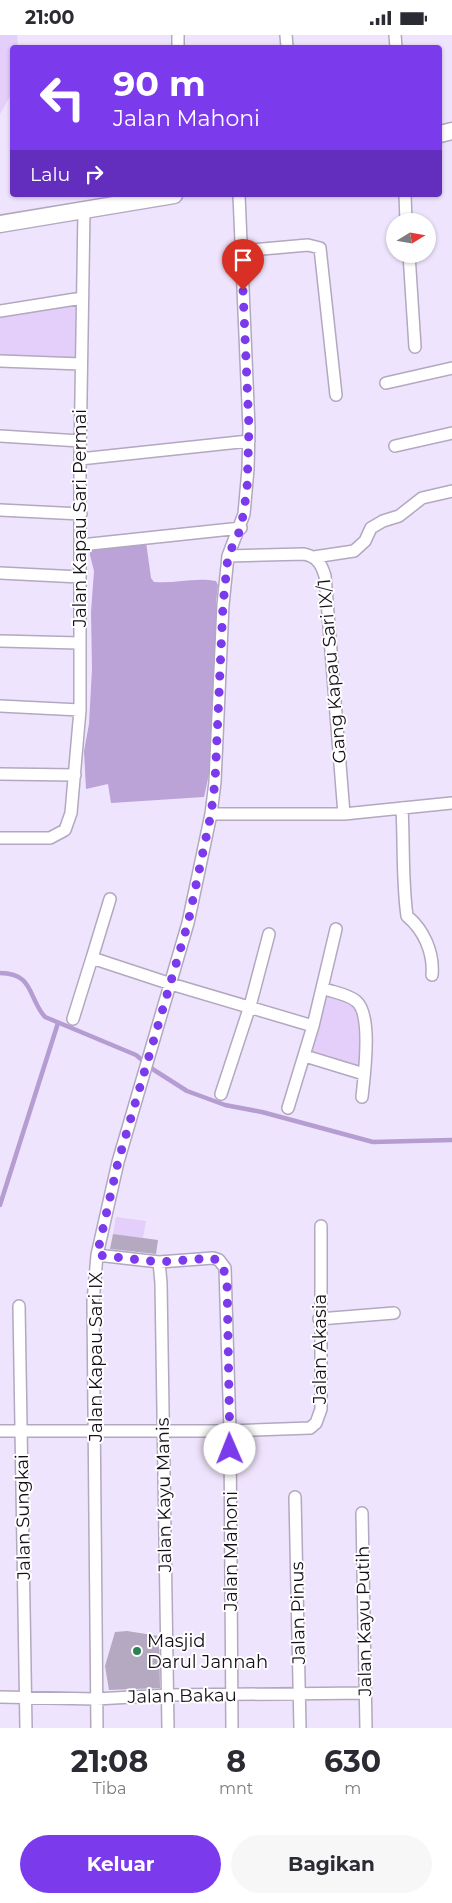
<!DOCTYPE html>
<html lang="id">
<style>
body{margin:0;font-family:Montserrat,sans-serif;background:#f7f7f7;color:#2b2b33;height:100vh;display:flex;flex-direction:column;font-size:19px;white-space:nowrap}
*{box-sizing:border-box;margin:0}
p{font-size:16px;color:#7c7c81}
.icon{flex:none;width:28px;height:28px;fill:none;stroke:currentColor;stroke-width:2;stroke-linecap:round;stroke-linejoin:round}
.map{position:relative;height:1693px;overflow:hidden}
.panel{display:flex;flex-direction:column;background:#fff;flex:1}
.panel>*{flex:none}
.top-card{position:absolute;left:10px;top:10px;width:432px;height:152px;border-radius:5px;box-shadow:0 1px 4px #0004;background:#7c3aed;color:#fff;overflow:hidden}
.needle{width:32px;rotate:79deg}
.buttons{position:absolute;left:386px;top:178px;display:grid;gap:10px}
.buttons a{display:grid;place-items:center;width:50px;height:50px;border-radius:50%;background:#fff;box-shadow:0 1px 4px #0004;font-size:25px}
.pin{position:absolute;display:grid;place-items:center;width:42px;height:42px;color:#fff;margin:-51px -21px;border-radius:50% 50% 50% 0;rotate:-45deg;box-shadow:0 0 5px #0007}
.pin .icon{rotate:45deg}
.me{position:absolute;width:55px;margin:-28px;rotate:359deg;stroke-linejoin:round;filter:drop-shadow(0 0 4px #0008)}
.turn{display:flex;align-items:center;gap:18px;height:105px;padding:0 20px;font-size:22px}
.turn .icon{width:65px;height:65px;stroke-width:2.5}
.turn b{display:block;font-size:35px;line-height:42px}
.then{display:flex;align-items:center;height:48px;padding:0 20px;background:#0003;gap:10px;font-size:19px}
.eta{display:flex;justify-content:space-evenly;align-items:center;height:85px;text-align:center}
.eta b{font-size:30px;font-weight:700;line-height:35px}
.primary-button{display:flex;gap:10px;margin-top:auto;padding:10px 20px}
.primary-button a{flex:1;height:58px;border-radius:30px;background:#7c3aed;color:#fff;font-size:20px;font-weight:700;line-height:58px;text-align:center}
.primary-button a+a{background:#f7f7f7;color:#2b2b33}
.status{display:flex;justify-content:space-between;align-items:center;height:35px;padding:0 25px;background:#fff;direction:ltr}
.status svg{height:14px;fill:currentColor}
.map>svg:first-child{display:block}
.green{fill:#e3cffa}
.forest{fill:#bba2d7}
.lines{fill:none;stroke-linecap:round;stroke-linejoin:round}
.stream{stroke:#b59cd1;stroke-width:4.5}
.building{fill:#b4a9c1}
.minor-casing{stroke:#b2a8bf;stroke-width:14}
.secondary-casing{stroke:#b2a8bf;stroke-width:19}
.minor{stroke:#fff;stroke-width:11}
.secondary{stroke:#fff;stroke-width:16}
.route{stroke:#7c3aed;stroke-width:9;stroke-dasharray:0 16.2}
.poi-dot{fill:#2d8255;stroke:#fff;stroke-width:2}
.labels{text-anchor:middle;stroke-width:4;stroke-linejoin:round;paint-order:stroke}
.street-label{font-size:18px;fill:#141018;stroke:#fff}
.poi-label{font-size:18px;fill:#141018;stroke:#fff;text-anchor:start}
</style>
<div class="status"><b>21:00</b><svg viewBox="0 0 49 12"><path d="M0 12V9h3v3zM5 12V6h3v6zM10 12V3h3v9zM15 12V0h3v12zM26 1h20v11H26zM47 4h2v5h-2z"/></svg></div>
<div class="map">
<svg width="452" height="1693" viewBox="0 0 452 1693">
<rect width="100%" height="100%" fill="#efe4fd"/>
<path class="green" d="M0,0H17L18,12H12V58L0,79Z
M82,263L81,329L0,326V276Z
M323,957L354,967L362,979L361,1027L359,1032L312,1020Z
M116,1182L146,1186L143,1203L113,1199Z"/>
<path class="forest" d="M146,507L151,543L154,547C176,549 193,542 216,546L218,550L216,567L219,589L213,721L204,762L111,768L108,749L86,754L84,716L89,689L92,634L91,577L94,536L90,520V512Z"/>
<g class="lines">
<path class="stream" d="M0,938C34,938 28,963 45,982L136,1020L154,1035L187,1056L225,1070L262,1077L373,1107L452,1105
M0,1170L58,988"/>
</g>
<path class="building" d="M113,1199L158,1205L156,1219L110,1214Z
M127,1596L159,1601L160,1653L109,1655L105,1631L115,1597Z"/>
<g class="lines">
<defs>
<path id="minor" d="M286,0L287,12
M395,0L396,12
M178,12V0
M405,160L406,186
M241,216L308,210L320,213L336,360
M409,219L415,312
M0,276L82,263
M0,326L81,329
M386,348L452,333
M0,401L80,406
M395,411L452,398
M80,424L249,406
M0,475L81,479
M81,510L241,493
M228,521L304,519C317,522 321,528 325,541L344,779
M314,522L354,516L365,506L371,493L383,486L399,481L422,463L452,456
M0,538L80,542
M0,606L79,608
M0,671L80,675
M0,739L75,740
M402,773C404,809 402,845 407,881C424,895 434,918 432,940
M211,779H344L452,768
M0,803H50L65,795L71,778L80,675V424L84,176
M110,864L92,923L171,949L313,991
M322,953C332,957 348,959 356,966C373,979 364,1042 362,1062
M73,984L92,923
M305,1021L364,1039
M221,1059L250,971L269,899
M288,1073L313,991L336,894
M97,1220L159,1227L213,1223L219,1225L225,1233L230,1396L232,1693
M159,1227L161,1248L168,1693
M19,1271L26,1693
M319,1284L394,1278
M0,1396H230L310,1393L316,1388L321,1374V1191
M295,1462L300,1693
M362,1478L366,1693
M0,1662L96,1664L168,1660L365,1658
M97,1693L93,1267L97,1220L118,1127L188,888L211,779L215,747L223,570L228,521L244,479L248,434L249,393L239,160"/>
<path id="secondary" d="M440,99L452,96
M0,189L174,160"/>
</defs>
<use href="#minor" class="minor-casing"/>
<use href="#secondary" class="secondary-casing"/>
<use href="#minor" class="minor"/>
<use href="#secondary" class="secondary"/>
</g>
<g class="lines">
<path class="route" d="M230,1414L227,1246L222,1229L213,1223L159,1227L97,1220L118,1127L188,888L211,779L215,747L223,570L228,521L241,493L247,455L249,393L243,255"/>
</g>
<circle class="poi-dot" cx="137" cy="1616" r="5"/>
<g class="labels">
<g class="street-label">
<text transform="translate(80 483) rotate(-90)" y="6">Jalan Kapau Sari Permai</text>
<text transform="translate(332 636) rotate(-95)" y="6">Gang Kapau Sari IX/1</text>
<text transform="translate(320 1314) rotate(-90)" y="6">Jalan Akasia</text>
<text transform="translate(96 1322) rotate(-90)" y="6">Jalan Kapau Sari IX</text>
<text transform="translate(164 1460) rotate(-91)" y="6">Jalan Kayu Manis</text>
<text transform="translate(23 1482) rotate(-91)" y="6">Jalan Sungkai</text>
<text transform="translate(231 1516) rotate(-90)" y="6">Jalan Mahoni</text>
<text transform="translate(298 1578) rotate(-91)" y="6">Jalan Pinus</text>
<text transform="translate(364 1586) rotate(-91)" y="6">Jalan Kayu Putih</text>
<text transform="translate(182 1661) rotate(-1)" y="6">Jalan Bakau</text>
</g>
<g class="poi-label">
<text x="147" y="1612">Masjid<tspan x="147" dy="21">Darul Jannah</tspan></text>
</g>
</g>
</svg>
<div class="buttons">
<a><svg class="needle" viewBox="-14 -14 28 28"><path d="M0-13l5 13h-10z" fill="#e53935"/><path d="M0 13l5-13h-10z" fill="#7c7c81"/></svg></a>
</div>
<div class="pin" style="left:243px;top:255px;background:#d93025"><svg class="icon" aria-label="arrive" viewBox="0 0 24 24"><path d="M6 21V4h12l-3 4 3 4H6"/></svg></div>
<svg class="me" style="left:230px;top:1414px" viewBox="-20 -20 40 40"><circle r="19" fill="#fff"/><path d="M0-13L10 11 0 6-10 11z" fill="#7c3aed"/></svg>
<div class="top-card">
<div class="turn"><svg class="icon" aria-label="left" viewBox="0 0 24 24"><path d="M17 20v-9H6M10 6l-5 5 5 5"/></svg><div><b>90 m</b>Jalan Mahoni</div></div>
<div class="then">Lalu<svg class="icon" aria-label="right" viewBox="0 0 24 24"><path d="M7 20v-9h11M14 6l5 5-5 5"/></svg></div>
</div>
</div>
<section class="panel">
<div class="eta">
<div><b>21:08</b><p>Tiba</p></div>
<div><b>8</b><p>mnt</p></div>
<div><b>630</b><p>m</p></div>
</div>
<div class="primary-button"><a>Keluar</a><a>Bagikan</a></div>
</section>
